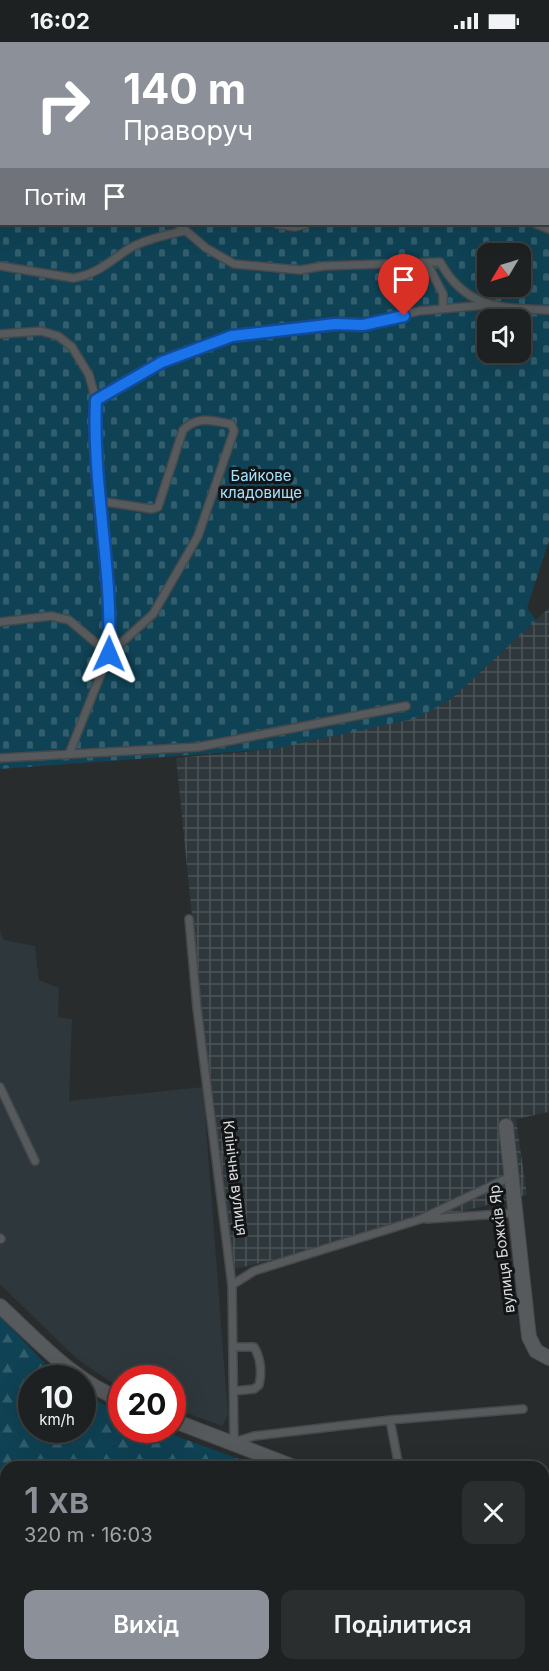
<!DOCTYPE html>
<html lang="uk">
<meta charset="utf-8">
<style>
body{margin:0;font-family:Inter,sans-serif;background:#2b2e2f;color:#f1f3f6;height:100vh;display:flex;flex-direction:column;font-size:22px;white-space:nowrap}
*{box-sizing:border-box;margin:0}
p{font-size:20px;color:#a1a3a5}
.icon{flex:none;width:33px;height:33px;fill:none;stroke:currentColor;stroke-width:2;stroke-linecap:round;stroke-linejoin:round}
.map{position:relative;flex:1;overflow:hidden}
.panel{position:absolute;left:0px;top:1419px;width:549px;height:210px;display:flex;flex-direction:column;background:#1e2122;border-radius:18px 18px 0 0;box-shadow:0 6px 24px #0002,0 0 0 2px #3c3e40}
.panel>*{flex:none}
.banner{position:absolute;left:0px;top:0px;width:549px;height:183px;box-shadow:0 6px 24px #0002,0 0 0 2px #3c3e40;background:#8c9099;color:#fff;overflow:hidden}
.needle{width:39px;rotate:232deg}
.controls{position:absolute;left:477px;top:201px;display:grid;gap:12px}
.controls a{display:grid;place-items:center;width:54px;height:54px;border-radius:12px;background:#1e2122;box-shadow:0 6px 24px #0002,0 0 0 2px #3c3e40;font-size:30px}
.speed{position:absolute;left:18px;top:1323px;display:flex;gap:12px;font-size:30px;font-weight:700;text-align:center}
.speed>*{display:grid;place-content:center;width:78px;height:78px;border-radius:50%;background:#1e2122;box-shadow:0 6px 24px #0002,0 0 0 2px #3c3e40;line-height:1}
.speed small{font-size:15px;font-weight:400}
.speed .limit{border:9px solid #d22;background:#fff;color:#111}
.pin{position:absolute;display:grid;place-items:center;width:51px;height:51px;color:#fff;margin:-62px -26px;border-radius:50% 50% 50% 0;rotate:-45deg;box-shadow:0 0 6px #0007}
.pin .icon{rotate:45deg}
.me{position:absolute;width:66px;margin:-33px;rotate:1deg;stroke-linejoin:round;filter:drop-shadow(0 0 4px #0008)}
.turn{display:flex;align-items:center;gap:21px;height:126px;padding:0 24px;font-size:27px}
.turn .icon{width:78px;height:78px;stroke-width:2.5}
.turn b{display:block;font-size:42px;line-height:51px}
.then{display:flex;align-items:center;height:57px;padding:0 24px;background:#0003;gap:12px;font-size:22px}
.round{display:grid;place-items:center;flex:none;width:63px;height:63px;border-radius:12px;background:#2b2e2f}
.overview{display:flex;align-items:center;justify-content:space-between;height:102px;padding:0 24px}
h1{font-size:36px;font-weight:600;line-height:45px;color:#8c9099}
.action{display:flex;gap:12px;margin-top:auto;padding:12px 24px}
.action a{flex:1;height:69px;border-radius:12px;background:#8c9099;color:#fff;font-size:24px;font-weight:600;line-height:69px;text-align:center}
.action a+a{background:#2b2e2f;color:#f1f3f6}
.status{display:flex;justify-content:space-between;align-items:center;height:42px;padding:0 30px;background:#1e2122;direction:ltr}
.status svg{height:16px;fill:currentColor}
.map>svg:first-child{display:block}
.built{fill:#2e373b}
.industrial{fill:url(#industrial-grid)}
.green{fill:#0f4254}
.forest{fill:url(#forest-firs)}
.cemetery{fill:url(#cemetery-stones);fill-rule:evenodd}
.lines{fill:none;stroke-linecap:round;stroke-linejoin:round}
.service-casing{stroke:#46484a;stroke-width:10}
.minor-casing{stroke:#46484a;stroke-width:16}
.secondary-casing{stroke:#46484a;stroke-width:21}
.service{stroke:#565a5c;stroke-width:7}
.minor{stroke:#565a5c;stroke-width:14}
.secondary{stroke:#565a5c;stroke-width:18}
.route-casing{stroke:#114b97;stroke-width:15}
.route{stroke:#1a73e8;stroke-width:10}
.labels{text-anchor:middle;stroke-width:6;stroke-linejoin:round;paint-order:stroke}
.park-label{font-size:15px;fill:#a4e2fc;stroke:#121415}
.street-label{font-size:15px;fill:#dbddde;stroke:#121415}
</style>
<div class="status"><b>16:02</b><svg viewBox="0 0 49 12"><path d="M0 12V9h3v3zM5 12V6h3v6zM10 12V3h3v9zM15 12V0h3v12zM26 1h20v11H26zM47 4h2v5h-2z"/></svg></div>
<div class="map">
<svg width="549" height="1629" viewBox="0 0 549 1629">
<defs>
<pattern id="industrial-grid" width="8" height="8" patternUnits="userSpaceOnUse" patternTransform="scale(1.5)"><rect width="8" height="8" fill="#2e373b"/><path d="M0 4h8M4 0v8" fill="none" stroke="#4c5457"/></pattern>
<pattern id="forest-firs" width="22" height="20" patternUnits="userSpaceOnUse" patternTransform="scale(1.5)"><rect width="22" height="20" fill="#0f4254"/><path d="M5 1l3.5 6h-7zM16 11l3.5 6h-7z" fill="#315d6c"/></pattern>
<pattern id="cemetery-stones" width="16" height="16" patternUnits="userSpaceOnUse" patternTransform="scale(1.5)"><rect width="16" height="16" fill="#0f4254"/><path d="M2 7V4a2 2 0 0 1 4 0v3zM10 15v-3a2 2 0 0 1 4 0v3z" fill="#315d6c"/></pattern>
</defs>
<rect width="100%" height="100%" fill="#282c2d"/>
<path class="built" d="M0,889L4,898L35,904L39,938L59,946L58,975L72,977L69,1059L203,1045L228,1373L222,1384L173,1366L172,1336H122L121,1345L108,1338L77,1317L0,1242Z"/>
<path class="industrial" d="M549,566V1070L516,1077L527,1153L228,1229L176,716L274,707L451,657Z"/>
<path class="green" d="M119,1623H197L202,1629H126Z
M252,1623H338V1629H256Z"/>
<path class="forest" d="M0,1274L52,1329L63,1336H32V1388H82L83,1350L121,1373L122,1388H160L261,1425H6V1455L0,1452Z
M0,1537L6,1539V1623H119L126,1629H0Z
M338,1623H402V1629H338Z"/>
<path class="cemetery" d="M0,0H549V499L527,566L536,578L451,657L417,676L274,707L0,727ZM2,2H548V182H2ZM488,212H520V244H488ZM488,278H520V310H488Z"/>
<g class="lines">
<defs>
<path id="service" d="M122,0V2
M468,0L474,2
M171,2V0
M548,40L549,41
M548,149L549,150
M178,182L206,206L234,222L300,228L323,224L440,220C466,267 500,266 549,268
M277,182L295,185L306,182
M536,182L549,187
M427,221L443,252V266
M0,224L73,236C97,233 111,218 130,206C147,197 166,193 184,189
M0,292L41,289L58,294L72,305L89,333L96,358L94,405L107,543L109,612L69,712
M96,358L162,320L232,294L335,282L363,283L419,269L486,263
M0,580L51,574L69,578L109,612L153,572L198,494L234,389L231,382C212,379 198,373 183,388L158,465L152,467L99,459
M0,716L198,705L406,664
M189,877L197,966L232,1243L234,1400L254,1394L390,1378L523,1367
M0,1045L35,1119
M427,1177L515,1171
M0,1196L1,1197
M232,1243L254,1229L421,1177L510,1135
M233,1305H254C261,1316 262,1331 259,1343L254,1347L234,1349
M390,1378L399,1425
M543,1537L549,1528"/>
<path id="minor" d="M506,1084L529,1295L536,1309L549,1316
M0,1264C37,1298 74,1340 122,1358
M172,1378L294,1425
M543,1547L549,1550
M413,1623L414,1629"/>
<path id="secondary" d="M0,1484L6,1486
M225,1623L230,1629"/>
</defs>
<use href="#service" class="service-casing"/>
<use href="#minor" class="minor-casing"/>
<use href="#secondary" class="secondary-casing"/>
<use href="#service" class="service"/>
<use href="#minor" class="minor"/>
<use href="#secondary" class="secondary"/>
</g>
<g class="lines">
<defs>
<path id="route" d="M109,612C113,527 92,443 96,358L162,320L232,294L335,282L363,283L404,274"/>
</defs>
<use href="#route" class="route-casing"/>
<use href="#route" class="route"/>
</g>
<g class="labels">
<g class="park-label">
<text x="261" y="439">Байкове<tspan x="261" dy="17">кладовище</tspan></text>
</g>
<g class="street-label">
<text transform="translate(235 1136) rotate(83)" y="5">Клінічна вулиця</text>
<text transform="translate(502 1207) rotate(-97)" y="5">вулиця Божків Яр</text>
</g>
</g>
</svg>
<div class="controls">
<a><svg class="needle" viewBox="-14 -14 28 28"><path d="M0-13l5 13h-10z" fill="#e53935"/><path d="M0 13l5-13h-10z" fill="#a1a3a5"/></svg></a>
<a><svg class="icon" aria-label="sound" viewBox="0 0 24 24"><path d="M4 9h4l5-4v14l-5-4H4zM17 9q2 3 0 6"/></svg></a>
</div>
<div class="speed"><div>10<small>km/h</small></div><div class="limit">20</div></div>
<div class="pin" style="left:404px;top:274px;background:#d93025"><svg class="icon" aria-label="arrive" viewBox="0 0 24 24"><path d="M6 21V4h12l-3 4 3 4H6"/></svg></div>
<svg class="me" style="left:109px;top:612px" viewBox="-20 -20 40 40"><path d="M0-17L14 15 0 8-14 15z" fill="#1a73e8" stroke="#fff" stroke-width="4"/></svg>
<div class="banner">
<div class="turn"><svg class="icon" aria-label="right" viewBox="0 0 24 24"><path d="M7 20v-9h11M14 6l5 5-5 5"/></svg><div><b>140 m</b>Праворуч</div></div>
<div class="then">Потім<svg class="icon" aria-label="arrive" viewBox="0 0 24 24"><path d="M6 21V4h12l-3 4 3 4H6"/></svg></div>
</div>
<section class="panel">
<div class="overview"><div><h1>1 хв</h1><p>320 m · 16:03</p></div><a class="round"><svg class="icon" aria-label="close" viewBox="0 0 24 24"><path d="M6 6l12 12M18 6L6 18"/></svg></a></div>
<div class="action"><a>Вихід</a><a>Поділитися</a></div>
</section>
</div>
